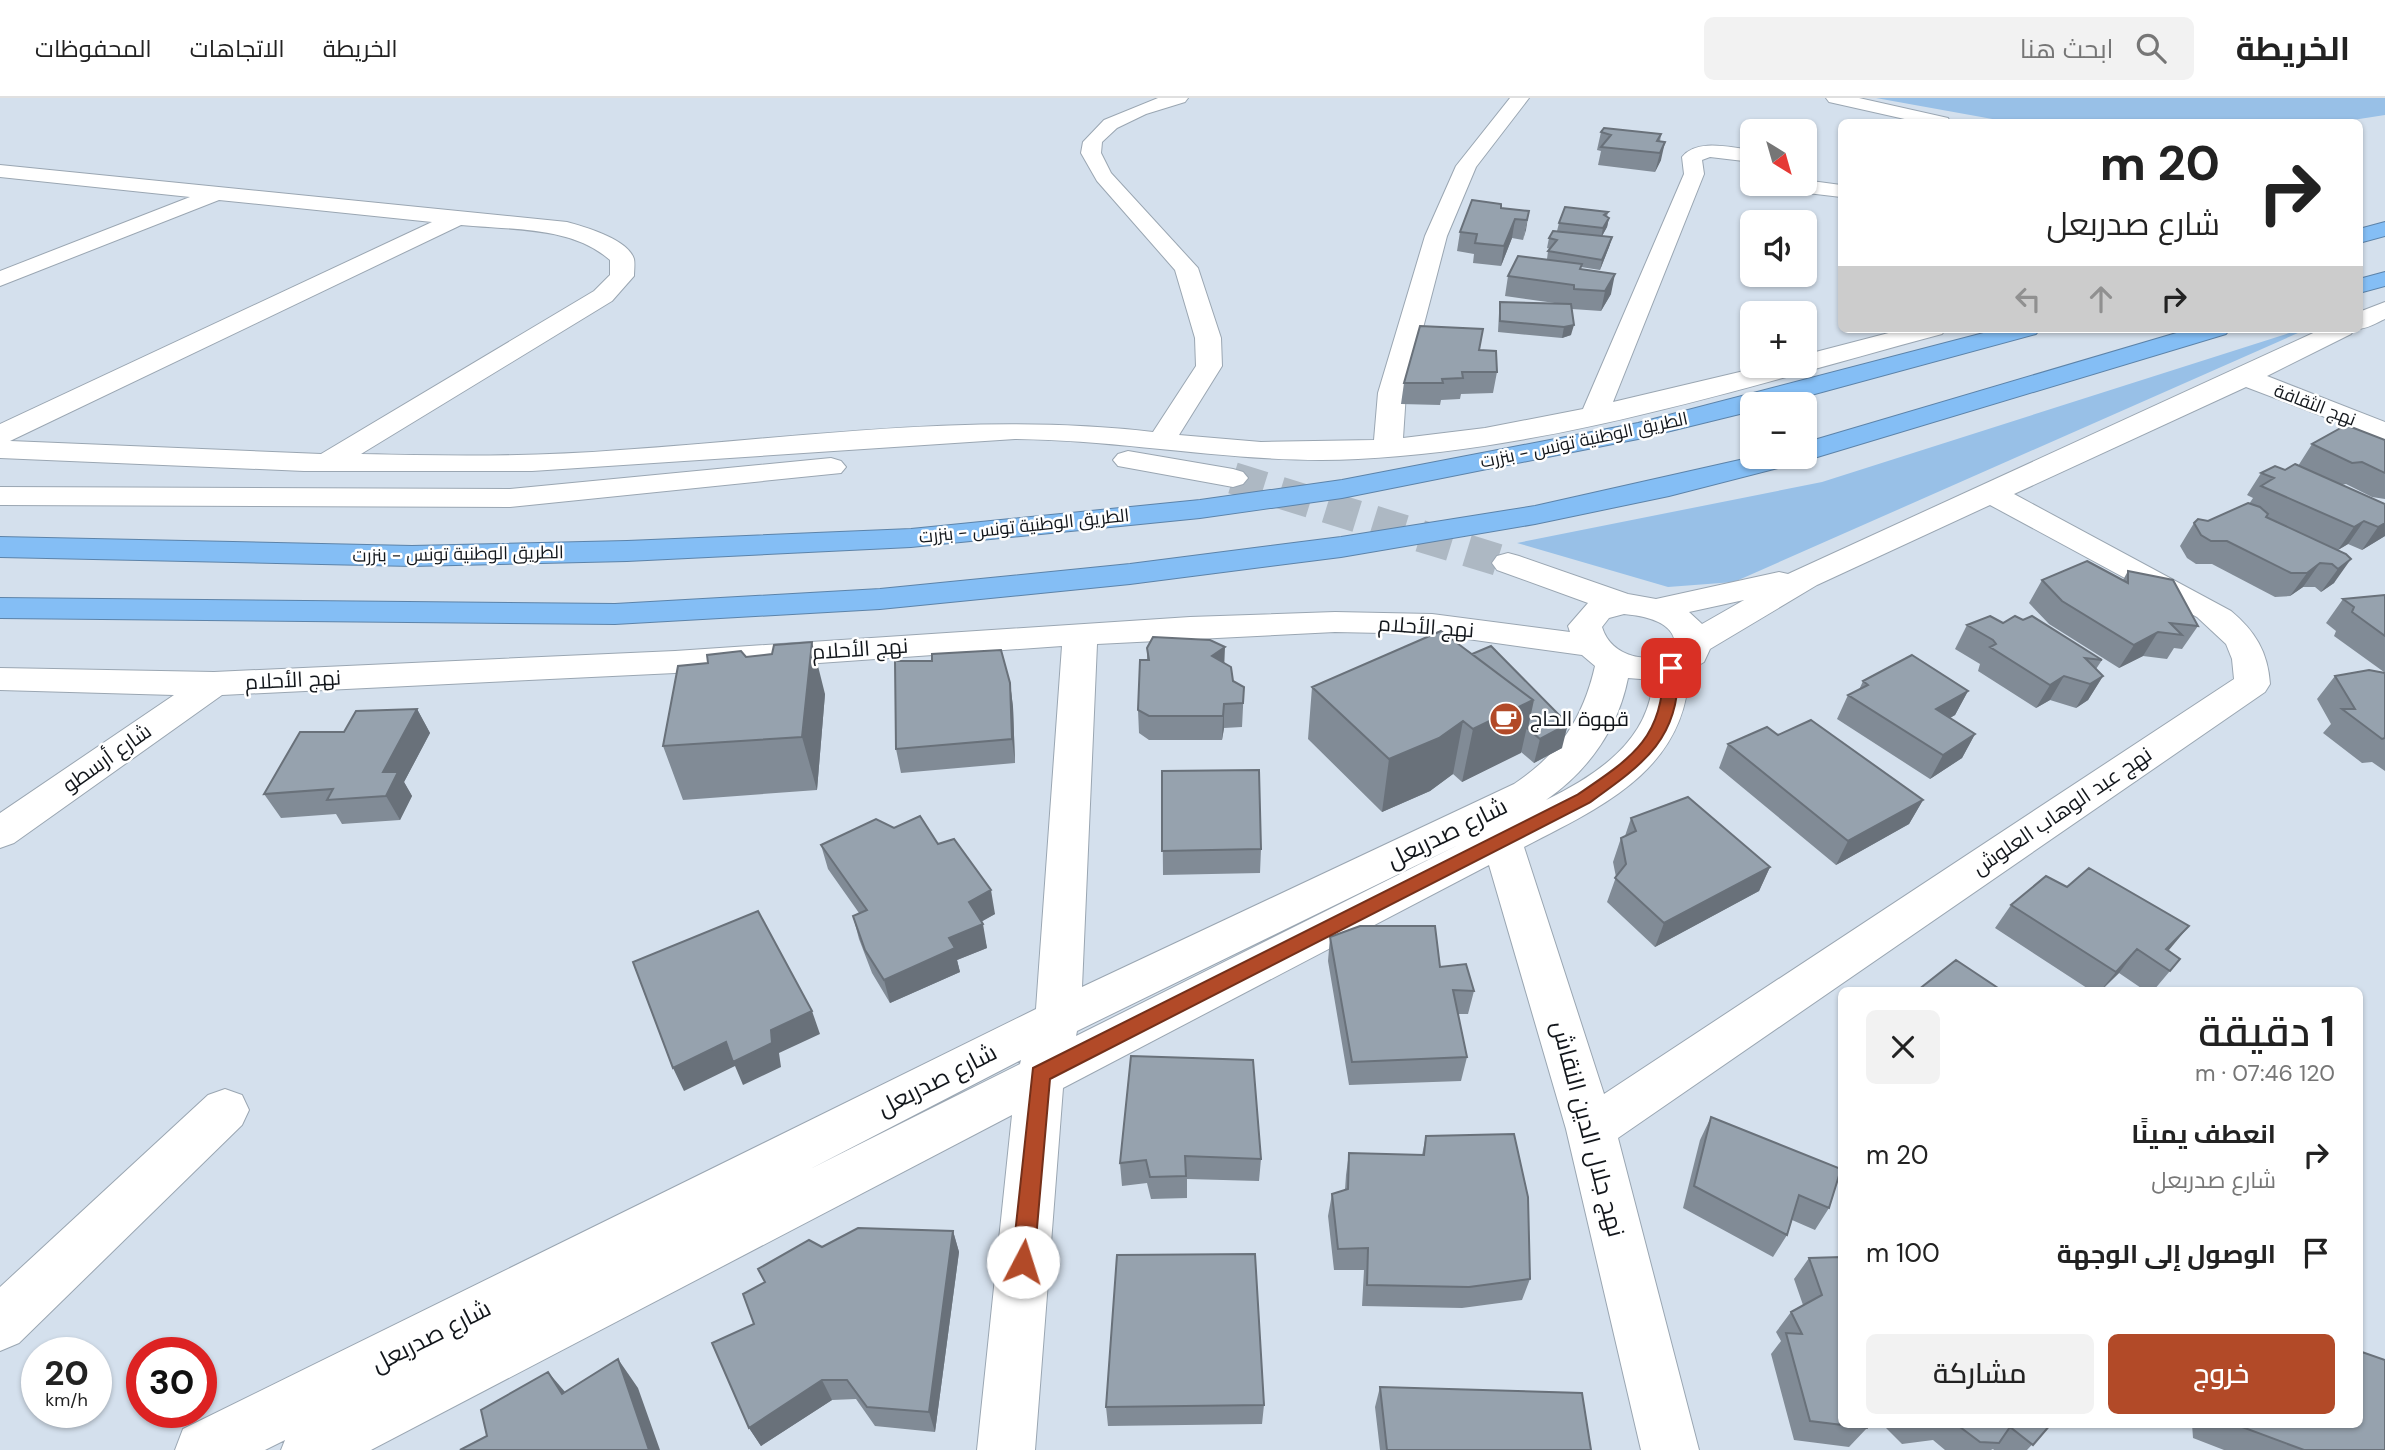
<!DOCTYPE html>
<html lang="ar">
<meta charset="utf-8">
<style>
body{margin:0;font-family:"DM Sans",Cairo,sans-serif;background:#f2f2f2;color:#222;direction:rtl;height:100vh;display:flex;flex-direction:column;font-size:26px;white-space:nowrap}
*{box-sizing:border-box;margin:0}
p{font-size:23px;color:#767676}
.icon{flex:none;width:38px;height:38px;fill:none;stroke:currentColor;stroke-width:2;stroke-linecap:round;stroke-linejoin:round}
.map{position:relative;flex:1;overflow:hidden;direction:ltr}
.drawer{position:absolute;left:1838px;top:889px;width:525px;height:441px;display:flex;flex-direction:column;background:#fff;border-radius:10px;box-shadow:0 2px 5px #0004;direction:rtl}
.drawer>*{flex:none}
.top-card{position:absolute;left:1838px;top:21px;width:525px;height:214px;border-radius:10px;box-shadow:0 2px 5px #0004;direction:rtl;background:#fff;color:#222;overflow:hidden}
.needle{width:46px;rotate:143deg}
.controls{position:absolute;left:1740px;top:21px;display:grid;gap:14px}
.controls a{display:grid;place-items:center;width:77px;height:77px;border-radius:10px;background:#fff;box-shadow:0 2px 5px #0004;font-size:35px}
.speed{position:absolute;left:21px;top:1239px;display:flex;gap:14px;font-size:35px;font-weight:700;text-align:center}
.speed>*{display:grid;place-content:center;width:91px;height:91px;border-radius:50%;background:#fff;box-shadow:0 2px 5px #0004;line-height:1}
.speed small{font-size:18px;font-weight:400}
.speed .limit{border:10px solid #d22;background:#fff;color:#111}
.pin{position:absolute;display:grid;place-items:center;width:60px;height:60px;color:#fff;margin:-30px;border-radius:14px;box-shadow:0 4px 10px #0006}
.me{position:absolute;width:77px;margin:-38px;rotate:5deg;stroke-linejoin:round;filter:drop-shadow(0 0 5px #0008)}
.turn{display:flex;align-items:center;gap:24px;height:147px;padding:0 28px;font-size:32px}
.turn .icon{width:91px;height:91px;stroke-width:2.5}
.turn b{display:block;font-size:49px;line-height:60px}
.lanes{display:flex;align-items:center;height:66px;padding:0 28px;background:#0003;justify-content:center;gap:35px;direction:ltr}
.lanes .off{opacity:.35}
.round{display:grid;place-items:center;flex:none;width:74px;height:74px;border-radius:10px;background:#f2f2f2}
.headline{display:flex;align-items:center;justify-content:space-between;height:119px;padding:0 28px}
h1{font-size:42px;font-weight:600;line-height:52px}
.button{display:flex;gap:14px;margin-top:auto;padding:14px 28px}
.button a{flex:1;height:80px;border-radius:10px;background:#b24a28;color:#fff;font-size:28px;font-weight:600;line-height:80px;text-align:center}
.button a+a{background:#f2f2f2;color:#222}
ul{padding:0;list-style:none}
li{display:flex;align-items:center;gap:21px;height:98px;padding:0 28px}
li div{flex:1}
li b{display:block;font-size:26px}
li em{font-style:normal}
header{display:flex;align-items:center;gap:42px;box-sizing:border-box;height:98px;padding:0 35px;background:#fff;border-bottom:2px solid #e0e0e0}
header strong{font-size:33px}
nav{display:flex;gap:38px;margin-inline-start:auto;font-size:24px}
.search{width:490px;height:63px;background:#f2f2f2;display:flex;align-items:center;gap:18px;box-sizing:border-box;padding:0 24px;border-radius:10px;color:#767676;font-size:26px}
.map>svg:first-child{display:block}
.green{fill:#98c0e7}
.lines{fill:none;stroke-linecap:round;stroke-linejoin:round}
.minor-tunnel{stroke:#adb8c3;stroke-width:32;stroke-dasharray:32 17;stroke-linecap:butt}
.minor-casing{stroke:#9aa6b2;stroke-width:2}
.highway-casing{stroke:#5c83a9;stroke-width:2}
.minor{fill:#fff;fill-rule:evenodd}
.highway{fill:#84bef5;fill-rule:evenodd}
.wall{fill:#818b96}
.shaded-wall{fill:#69717a}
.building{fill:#96a2ae;stroke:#69717a;stroke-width:2}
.route{fill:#b24a28;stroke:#74301a;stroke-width:2}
.labels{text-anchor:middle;stroke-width:5;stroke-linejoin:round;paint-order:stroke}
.far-street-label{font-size:18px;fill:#12161b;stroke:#fff}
.street-label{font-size:21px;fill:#12161b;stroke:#fff}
.poi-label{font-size:21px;fill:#12161b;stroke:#fff;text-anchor:start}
.near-street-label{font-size:24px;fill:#12161b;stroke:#fff}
</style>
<header>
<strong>الخريطة</strong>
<div class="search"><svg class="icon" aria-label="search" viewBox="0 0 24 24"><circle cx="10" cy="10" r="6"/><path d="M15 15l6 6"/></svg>ابحث هنا</div>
<nav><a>الخريطة</a><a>الاتجاهات</a><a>المحفوظات</a></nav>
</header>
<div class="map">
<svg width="2385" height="1352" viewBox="0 0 2385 1352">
<rect width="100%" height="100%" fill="#d4e0ed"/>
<path class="green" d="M1876,0H2385V17L2340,24H2009Z
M2302,231H2307L1734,484L1668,489L1517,445L1822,384Z"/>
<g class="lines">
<path class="minor-tunnel" d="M1233,380L1508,465"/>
<defs>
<path id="minor" d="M1158,0H1188L1185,4L1146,16L1117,30L1102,44L1101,55L1111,75L1198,170L1221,240L1222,268L1179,337L1261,344L1374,342L1378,295L1425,138L1456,68L1510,0H1529L1476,69L1447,138L1406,295L1403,340L1485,330L1583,311L1684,76L1682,59C1697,40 1731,50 1752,52V64L1710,59L1702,62L1704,76L1613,304L1765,268H1804V257L1904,231H1946L1942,236C1751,287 1557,351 1358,361C1243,367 1130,342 1015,341L532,373H304L0,360V326L432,124L219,102L0,188V173L190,99L0,79V67L567,124C585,129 628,141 634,161C635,166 634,173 634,178L612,203L361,356C447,358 534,359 620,352C798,340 975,313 1153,334L1196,268L1195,240L1175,172L1097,83L1081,55L1083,44L1104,22ZM461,127C511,132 571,128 610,162V177L594,193L321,356L10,343Z
M1826,0H1859L1948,20L1950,24H1918L1829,4Z
M1804,82L1841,87V99L1782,92L1772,86H1804Z
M2385,204V221C2376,225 2367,231 2357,231L2359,214Z
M2322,231H2355L2351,236L2267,278L2385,324V342L2246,289L2014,396L2231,513C2255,533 2268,554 2270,586L2265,594L1618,1040L1699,1352H1641L1566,1031L1489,767L1063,990L1035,1352H977L1012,1017L371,1352H281L285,1342L265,1352H175L183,1331L1036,911L1062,548L675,575L222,597L14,745L0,750V715L174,597L0,592V570L214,574L675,553L1190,519L1335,514L1432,516L1570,534L1568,528L1588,505L1497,472L1492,465L1497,458L1508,455L1519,458L1628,496L1656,501L1779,474L1788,476ZM1990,407L2197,519L2226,546L2232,561L2234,581L1604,996L1524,749C1601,709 1686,672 1689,573L1704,564L1710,551L1817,487ZM1744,502L1702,526L1689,514ZM1624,516C1645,518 1678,524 1675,551C1649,568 1611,559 1602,529L1609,520ZM1335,534L1432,536L1582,557L1595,568C1583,621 1559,656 1514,686L1082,889L1097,546ZM1628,580L1653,582C1649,643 1597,677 1546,702C1588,673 1618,631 1628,580ZM1458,747L1076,938L1077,933ZM1021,962L1020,966L810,1071Z
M1128,353L1233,371L1243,374L1248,380L1243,386L1233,389L1118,368L1113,362L1118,356Z
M831,360L841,363L846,369L841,375L510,409L0,407V389L510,391Z
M225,991L242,997L249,1012L242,1027L19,1245L0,1253V1189L208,997Z"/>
<path id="highway" d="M2385,124V138L2359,145V131Z
M2385,174V188L2359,195V181Z
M1999,231H2040L2036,236L1778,306H1752V313L1638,341L1342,400L1200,420L911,449L627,463L412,468L0,459V439L412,448L627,443L911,431L1200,402L1342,382L1638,325Z
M2190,231H2230L2226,236L1814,360L1800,362L1797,365L1669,398L1535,426L1341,459L1130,486L880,511L615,526L0,520V500L615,506L880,491L1130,466L1341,439L1535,408L1753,359H1804V345Z"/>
</defs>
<use href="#minor" class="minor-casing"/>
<use href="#highway" class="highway-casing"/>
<use href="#minor" class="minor"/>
<use href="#highway" class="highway"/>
</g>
<path class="wall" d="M1601,34L1661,36L1660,44L1661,62L1655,74L1598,67L1601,53L1597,52Z
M1501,110L1529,113L1523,142L1512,140L1501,168L1473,165L1474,156L1457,153L1460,134Z
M1608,114L1607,119L1609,120L1607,129L1602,138L1612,139L1609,149L1600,172L1581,169L1580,171L1611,196L1601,213L1572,211L1571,237L1562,240L1498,234L1499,215L1500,204L1562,206L1505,198L1508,178L1547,161L1548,153L1550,151L1547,150L1549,140L1557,133L1559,125Z
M1479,252L1497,274L1493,295L1461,296L1460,301L1441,302L1440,307L1401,306L1404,285Z
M2385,342V401L2372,399L2346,386L2341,387L2385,406V438L2362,452L2348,446L2338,452L2346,456L2334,485L2321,494L2315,489H2303L2290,498L2275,499L2212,466H2196L2187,460L2180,448L2194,425L2208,423L2249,406L2253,400L2247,397L2261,375L2285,372L2298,368L2312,346Z
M2128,473L2198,528L2182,551L2174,550L2167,561L2143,558L2119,570L2049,526L2029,505L2042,482H2123Z
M2385,497V673L2372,664L2362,665L2323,635L2331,626L2317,601L2335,578L2384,574L2334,538L2336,533L2326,525L2343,501Z
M2003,525L2102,562L2096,571L2103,578L2088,602L2076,610L2050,602L2036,610L1978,573L1980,566L1955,551L1967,527Z
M1441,533L1562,650L1534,665L1521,654L1462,684L1453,676L1430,693L1382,714L1308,641L1312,589Z
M1147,550L1225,565L1233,583L1244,589L1242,629L1224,630L1222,642H1149L1139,635L1138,612L1147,562Z
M746,559L825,596L817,692L683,702L663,648L708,565Z
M1863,583L1968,593L1955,617L1950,620L1975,636L1962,660L1930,681L1837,621L1848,597L1859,592Z
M1010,585L1013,609L1015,665L901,675L896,651Z
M417,611L430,635L404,684L412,698L400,722L342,726L336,716L281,720L264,696L344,634Z
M1778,637L1923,702L1909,726L1836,767L1719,670L1728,646Z
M1162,673L1261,751L1260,775L1163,777Z
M1631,720L1770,769L1759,793L1655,849L1607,804L1616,779L1613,764L1621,740L1625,738Z
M894,730L938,746L995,816L981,824L987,850L957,862L960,874L890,905L872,875L859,841L853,818L859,815L828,771L821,747Z
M2011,807L2169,853L2180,861L2154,892H2144L2119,875L2102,892H2090L1995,830Z
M1330,839L1440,869L1474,893L1468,916H1458L1467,959L1461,983L1349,987L1328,863Z
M1131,958L1261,1061L1259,1083L1187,1081V1100L1151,1101L1147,1085L1122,1088L1120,1065Z
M1711,1019L1829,1110L1815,1132L1792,1122L1787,1137L1773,1159L1683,1110L1700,1042Z
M1426,1038L1530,1181L1522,1202L1462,1210L1362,1208L1364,1172H1334L1328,1118L1332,1096L1345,1092L1346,1077L1349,1055L1422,1057Z
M953,1133L959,1154L935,1334L875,1328L856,1301L832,1302L761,1348L749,1330L754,1226L764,1184L822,1149Z
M1809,1160L1867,1330L1849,1349L1794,1342L1771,1256L1781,1243L1776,1234L1791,1214L1803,1207L1794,1181Z
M1380,1289L1591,1352H1380L1375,1309Z
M1264,1307L1262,1326L1108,1328L1106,1309Z
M1882,1326H2051L2027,1352H1994L1993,1351L1991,1352H1945L1933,1342L1902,1346Z
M2192,1326H2359L2385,1352H2224L2193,1340Z"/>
<path class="shaded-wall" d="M1665,44L1661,62L1655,74L1660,55Z
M1529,113L1526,132L1523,142L1527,122Z
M1609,120L1607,129L1601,140L1603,130Z
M1515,121L1512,140L1501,168L1504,148Z
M1612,139L1609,149L1600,172L1602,162Z
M1615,176L1611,196L1601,213L1605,193Z
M1574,227L1571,237L1562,240L1564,229Z
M2364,423L2348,446L2338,452L2354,429Z
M2385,425V438L2362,452L2378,429Z
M2351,461L2334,485L2321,494L2338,471Z
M2320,465L2303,489L2290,498L2307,475Z
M2158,534L2143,558L2119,570L2134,547Z
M812,544L825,596L817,692L802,639Z
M1225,549L1224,573L1212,558Z
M2064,578L2050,602L2036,610L2050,587Z
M2103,578L2088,602L2076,610L2090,586Z
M1010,585L1013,609L1015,665L1012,641Z
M1968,593L1955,617L1924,635L1936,611Z
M1533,602L1521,655L1462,684L1473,631Z
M1224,606V630L1222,642L1223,618Z
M417,611L430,635L404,684L412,698L400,722L386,698L383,674Z
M1463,623L1453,676L1430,693L1382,714L1389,661Z
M1568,626L1562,650L1534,665L1540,641Z
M1975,636L1962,660L1930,681L1943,657Z
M1923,702L1909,726L1836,767L1848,743Z
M1770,769L1759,793L1655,849L1664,825Z
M991,792L995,816L973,828L969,804Z
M983,826L987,850L957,862L960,874L890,905L884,882L949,840Z
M2189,828L2169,852L2157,864L2166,851Z
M2137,851L2119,875L2101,892L2116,874Z
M812,913L820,936L779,955L781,969L743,987L735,968L684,993L673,970L726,944L771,932Z
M953,1133L959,1154L935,1334L929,1314Z
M618,1261L638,1290L660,1352H649Z
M548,1274L572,1302L562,1296Z
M822,1282L832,1302L761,1348L749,1330Z"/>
<path class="building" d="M1604,30L1661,36L1657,43L1665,44L1660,55L1601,49L1611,37L1601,34Z
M1472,102L1501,106V110L1529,113L1527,122L1515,121L1504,148L1475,145L1477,136L1460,134Z
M1565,109L1608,114L1604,117L1609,120L1603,130L1559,125Z
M1553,133L1612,139L1602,162L1548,153L1557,142L1549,140Z
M1518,158L1582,166L1580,171L1615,176L1605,193L1574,191V187L1508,178Z
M1500,204L1571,206L1574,227L1564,229L1500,223Z
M1420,228L1483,231L1479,252L1496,253L1497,274H1462L1463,280L1442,281L1443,285H1404Z
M2346,327L2385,342V375L2362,364L2352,365L2312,346Z
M2295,366L2385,406V425L2378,429L2364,423L2354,429L2261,388L2274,380L2261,375L2275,368L2285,372Z
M2248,405L2260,409L2268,416L2266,419L2346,456L2351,461L2338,471L2332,466L2320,465L2307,475H2291L2227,443H2211L2201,437L2194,425L2198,421L2208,423Z
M2087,463L2128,485V473L2173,482L2198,528L2170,525L2182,537L2158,534L2134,547L2062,503L2042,482Z
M2385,497V538L2352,514L2354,509L2343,501Z
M1990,518L2003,525L2015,518L2023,522L2032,518L2102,562L2085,560L2103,578L2090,586L2064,578L2050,587L1990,549L1996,546L1993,542L1967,527Z
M1441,533L1533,602L1473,631L1463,623L1439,640L1389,661L1312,589Z
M1153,539L1210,542L1225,549L1212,558L1231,569L1233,583L1244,589L1243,605L1224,606L1223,618H1149L1138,612L1140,562H1149L1147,550Z
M812,544L802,639L663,648L678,568L708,565L707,557L741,553L746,559L772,556L774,547Z
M1491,548L1568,626L1540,641L1527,630L1533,602L1472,556Z
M1001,552L1010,585L1012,641L896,651L895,563H932V556Z
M1912,557L1968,593L1936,611L1975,636L1943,657L1848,597L1868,587L1863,583Z
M2369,572L2385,575V640L2382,641L2342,611H2355L2335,578Z
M417,611L383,674H398L386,698L327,702L333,691L264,696L300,634H344L356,613Z
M1811,622L1923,702L1848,743L1728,646L1767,629L1778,637Z
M1259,672L1261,751L1162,753V673Z
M1688,699L1770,769L1664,825L1615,780L1626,766L1621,740L1636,733L1631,720Z
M920,718L938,746L954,741L991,792L969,804L983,826L949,840L955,850L884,882L865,852L853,818L867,812L821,747L876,721L894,730Z
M2089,770L2189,828L2166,851L2180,861L2170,873L2137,851L2116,874L2011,807L2046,778L2067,789Z
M758,813L812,913L771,932L772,945L733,964L726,944L673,970L633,864Z
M1360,828H1435L1440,869L1466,866L1474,893L1453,892L1467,959L1352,964L1330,839Z
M1956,862L2001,892H1918Z
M1131,958L1253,962L1261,1061L1185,1058L1186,1078L1150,1079L1146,1062L1120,1065Z
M1711,1019L1841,1071L1829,1110L1799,1097L1787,1137L1694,1088Z
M1514,1036L1528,1099L1530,1181L1469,1189L1367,1187L1368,1150L1338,1151L1332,1096L1348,1091L1349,1055L1424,1057L1426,1038Z
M858,1130L953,1133L929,1314L867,1309L847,1282H822L749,1330L712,1245L754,1226L743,1196L765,1184L758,1171L809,1142L822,1149Z
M1255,1156L1264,1307L1106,1309L1117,1157Z
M1841,1159V1326H1869L1867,1330L1810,1323L1786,1235L1802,1236L1791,1214L1822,1197L1809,1160Z
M2359,1253L2385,1262V1352H2304L2234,1326H2359Z
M618,1261L649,1352H460L487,1338L481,1312L548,1274L562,1296Z
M1380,1289L1582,1295L1591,1352H1387Z
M1956,1326H2051L2033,1347L2010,1329L1999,1345L1980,1344Z"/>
<path class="route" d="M1671,565L1678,570C1681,641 1642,667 1589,705L1050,981L1034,1164L1031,1171L1023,1174L1015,1171L1012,1164L1033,970L1577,697C1630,661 1665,640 1663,570Z"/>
<defs>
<symbol id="cafe-disc" viewBox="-11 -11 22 22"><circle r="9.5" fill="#b24a28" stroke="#fff"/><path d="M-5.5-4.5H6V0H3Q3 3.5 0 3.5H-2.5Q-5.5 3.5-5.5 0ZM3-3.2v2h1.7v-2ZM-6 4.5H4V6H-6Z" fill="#fff"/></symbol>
</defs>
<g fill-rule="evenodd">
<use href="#cafe-disc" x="1487" y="602" width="38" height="38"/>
</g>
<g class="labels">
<g class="far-street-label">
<text transform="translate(2315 307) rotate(21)" y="6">نهج الثقافة</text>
<text transform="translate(1584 342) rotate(-12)" y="6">الطريق الوطنية تونس - بنزرت</text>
<text transform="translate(1024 428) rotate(-6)" y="6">الطريق الوطنية تونس - بنزرت</text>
<text transform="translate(458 456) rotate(-1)" y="6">الطريق الوطنية تونس - بنزرت</text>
</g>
<g class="street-label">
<text transform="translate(1426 529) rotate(4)" y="7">نهج الأحلام</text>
<text transform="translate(860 551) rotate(-4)" y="7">نهج الأحلام</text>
<text transform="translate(293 582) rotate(-3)" y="7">نهج الأحلام</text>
<text transform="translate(107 660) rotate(-35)" y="7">شارع أرسطو</text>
<text transform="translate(2062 713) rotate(-34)" y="7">نهج عبد الوهاب العلوش</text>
</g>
<g class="poi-label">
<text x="1530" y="628">قهوة الحاج</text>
</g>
<g class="near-street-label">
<text transform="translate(1447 735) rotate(-26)" y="8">شارع صدربعل</text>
<text transform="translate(937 982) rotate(-27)" y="8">شارع صدربعل</text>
<text transform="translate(1588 1031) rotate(75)" y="8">نهج جلال الدين النقاش</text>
<text transform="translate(431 1238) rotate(-27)" y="8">شارع صدربعل</text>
</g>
</g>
</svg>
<div class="controls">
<a><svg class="needle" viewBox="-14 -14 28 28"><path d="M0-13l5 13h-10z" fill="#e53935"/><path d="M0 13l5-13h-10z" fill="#767676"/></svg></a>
<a><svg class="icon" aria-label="sound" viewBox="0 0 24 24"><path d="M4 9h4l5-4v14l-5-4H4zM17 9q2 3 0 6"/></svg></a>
<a>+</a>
<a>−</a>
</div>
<div class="speed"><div>20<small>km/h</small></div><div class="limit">30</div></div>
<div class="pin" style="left:1671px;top:570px;background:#d93025"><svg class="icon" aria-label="arrive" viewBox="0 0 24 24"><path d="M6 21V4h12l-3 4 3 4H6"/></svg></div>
<svg class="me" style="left:1023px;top:1164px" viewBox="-20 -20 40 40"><circle r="19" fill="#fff"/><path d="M0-13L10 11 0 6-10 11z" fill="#b24a28"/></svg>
<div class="top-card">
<div class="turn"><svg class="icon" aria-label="right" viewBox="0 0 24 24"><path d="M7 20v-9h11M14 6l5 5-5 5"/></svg><div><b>20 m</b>شارع صدربعل</div></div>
<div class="lanes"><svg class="icon off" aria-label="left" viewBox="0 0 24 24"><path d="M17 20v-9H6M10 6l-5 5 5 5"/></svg><svg class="icon off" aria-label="ahead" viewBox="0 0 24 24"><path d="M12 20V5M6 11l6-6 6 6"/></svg><svg class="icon" aria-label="right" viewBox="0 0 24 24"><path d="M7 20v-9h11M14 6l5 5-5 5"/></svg></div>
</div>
<section class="drawer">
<div class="headline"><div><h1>1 دقيقة</h1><p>120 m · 07:46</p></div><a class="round"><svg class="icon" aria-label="close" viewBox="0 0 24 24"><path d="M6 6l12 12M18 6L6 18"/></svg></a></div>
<ul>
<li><svg class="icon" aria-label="right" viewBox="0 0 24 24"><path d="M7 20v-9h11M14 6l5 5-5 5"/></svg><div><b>انعطف يمينًا</b><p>شارع صدربعل</p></div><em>20 m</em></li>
<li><svg class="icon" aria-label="arrive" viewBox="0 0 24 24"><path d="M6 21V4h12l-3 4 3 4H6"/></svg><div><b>الوصول إلى الوجهة</b></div><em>100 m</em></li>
</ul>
<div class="button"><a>خروج</a><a>مشاركة</a></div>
</section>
</div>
